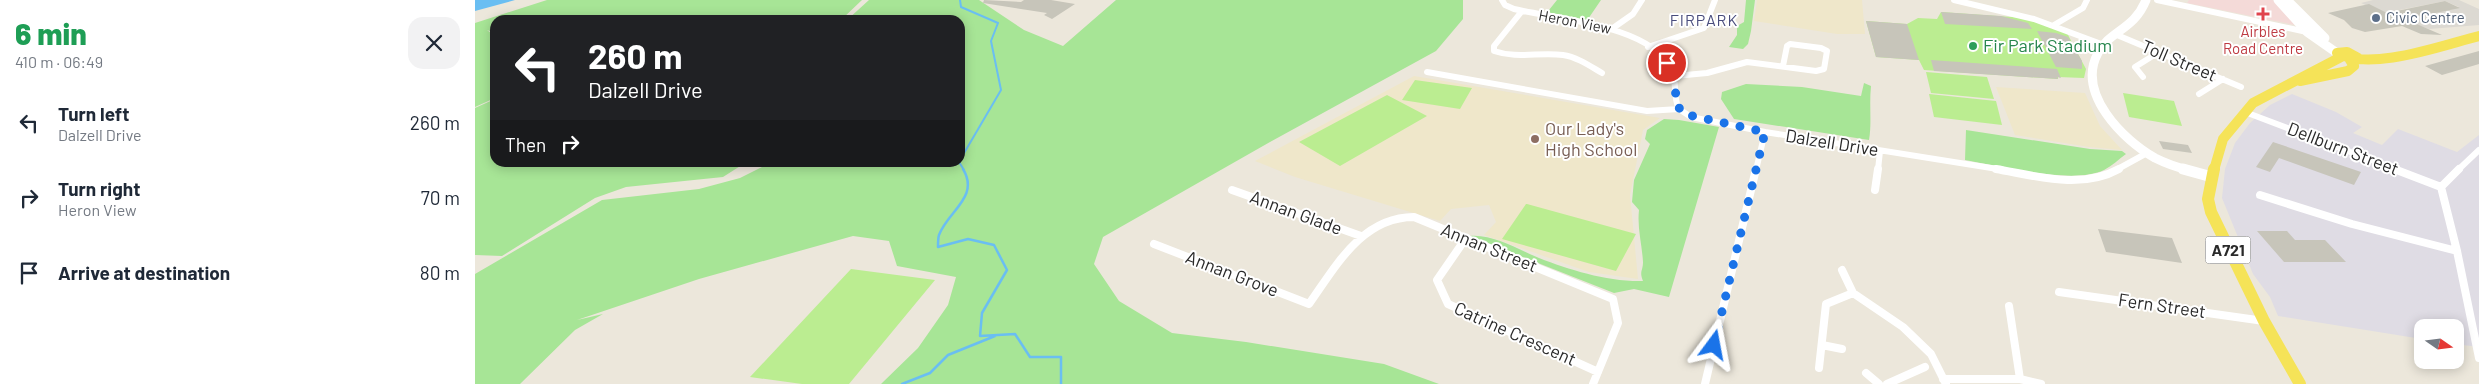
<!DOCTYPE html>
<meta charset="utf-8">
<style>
body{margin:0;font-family:Barlow,sans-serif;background:#f2f2f3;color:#1f2937;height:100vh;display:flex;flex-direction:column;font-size:19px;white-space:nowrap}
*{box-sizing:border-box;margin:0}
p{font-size:16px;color:#747a83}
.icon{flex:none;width:28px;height:28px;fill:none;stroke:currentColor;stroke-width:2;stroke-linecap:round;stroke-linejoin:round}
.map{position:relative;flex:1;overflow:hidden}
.details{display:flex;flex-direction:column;background:#fff;width:475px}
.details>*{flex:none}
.banner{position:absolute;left:15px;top:15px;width:475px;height:152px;border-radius:15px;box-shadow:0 2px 12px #0003;background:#202124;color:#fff;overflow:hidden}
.needle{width:32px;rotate:104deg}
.buttons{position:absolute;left:1939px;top:319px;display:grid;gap:10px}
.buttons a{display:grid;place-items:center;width:50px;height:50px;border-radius:10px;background:#fff;box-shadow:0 2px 12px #0003;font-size:25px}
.pin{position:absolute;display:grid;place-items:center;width:42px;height:42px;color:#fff;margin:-21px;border:2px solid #fff;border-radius:50%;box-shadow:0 1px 5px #0007}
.me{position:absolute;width:55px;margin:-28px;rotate:13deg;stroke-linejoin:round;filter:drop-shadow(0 0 4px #0008)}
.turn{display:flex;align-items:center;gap:18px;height:105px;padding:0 15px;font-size:22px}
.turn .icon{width:65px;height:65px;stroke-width:2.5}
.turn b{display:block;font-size:35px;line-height:42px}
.then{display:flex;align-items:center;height:48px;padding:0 15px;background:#0003;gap:10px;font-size:19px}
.round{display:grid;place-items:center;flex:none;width:52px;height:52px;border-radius:15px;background:#f2f2f3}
.summary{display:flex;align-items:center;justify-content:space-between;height:85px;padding:0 15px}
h1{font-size:30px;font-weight:800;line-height:38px;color:#1e9e55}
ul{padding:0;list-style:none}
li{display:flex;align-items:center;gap:15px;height:75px;padding:0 15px}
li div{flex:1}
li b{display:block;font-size:19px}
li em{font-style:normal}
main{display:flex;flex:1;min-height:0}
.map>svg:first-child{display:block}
.industrial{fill:#dfdce4}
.education{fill:#efe7ca}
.medical{fill:#f4dad8}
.green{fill:#a7e596}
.pitch{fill:#bbed91}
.plaza{fill:#dcd9d2}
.water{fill:#6abef2}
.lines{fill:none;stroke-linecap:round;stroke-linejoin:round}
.stream-far1{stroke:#6abef2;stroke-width:2}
.stream{stroke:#6abef2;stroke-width:2.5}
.building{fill:#c7c5ba}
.street-far1{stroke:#fff;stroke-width:6}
.street{stroke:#fff;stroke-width:8}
.secondary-far1{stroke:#fff;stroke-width:9}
.secondary{stroke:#fff;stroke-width:11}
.primary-far1{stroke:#f5e358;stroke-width:10}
.primary{stroke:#f5e358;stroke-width:12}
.route{stroke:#1a73e8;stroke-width:9;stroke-dasharray:0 16.2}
.health-dot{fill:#e0444e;stroke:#fff;stroke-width:2}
.service-dot{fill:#5c6f8a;stroke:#fff;stroke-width:2}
.leisure-dot{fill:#2e9e5b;stroke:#fff;stroke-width:2}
.education-dot{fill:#8d6e63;stroke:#fff;stroke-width:2}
.labels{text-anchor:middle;stroke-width:4;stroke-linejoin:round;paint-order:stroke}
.far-service-label{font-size:15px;fill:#4e5e75;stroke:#fff;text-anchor:start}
.far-street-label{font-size:15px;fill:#2a2a2a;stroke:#fff}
.far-health-label{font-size:15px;fill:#be3a42;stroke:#fff}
.far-quarter-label{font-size:16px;letter-spacing:1px;fill:#494c7c;stroke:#fff}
.shield{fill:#fff;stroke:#6a6a6a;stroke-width:1}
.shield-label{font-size:16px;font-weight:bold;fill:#2a2a2a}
.leisure-label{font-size:18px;fill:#27864d;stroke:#fff;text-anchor:start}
.street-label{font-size:18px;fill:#2a2a2a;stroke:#fff}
.education-label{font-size:18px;fill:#785e54;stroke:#fff;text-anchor:start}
</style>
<main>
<section class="details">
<div class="summary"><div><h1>6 min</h1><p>410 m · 06:49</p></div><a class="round"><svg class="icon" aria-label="close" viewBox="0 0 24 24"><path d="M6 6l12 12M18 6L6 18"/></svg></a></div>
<ul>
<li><svg class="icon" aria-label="left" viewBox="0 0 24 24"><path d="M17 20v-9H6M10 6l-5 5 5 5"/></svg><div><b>Turn left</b><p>Dalzell Drive</p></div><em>260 m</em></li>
<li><svg class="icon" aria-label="right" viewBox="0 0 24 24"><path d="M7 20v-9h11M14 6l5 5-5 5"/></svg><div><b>Turn right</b><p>Heron View</p></div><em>70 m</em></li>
<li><svg class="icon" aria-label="arrive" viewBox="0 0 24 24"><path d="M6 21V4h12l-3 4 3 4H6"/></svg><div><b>Arrive at destination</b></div><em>80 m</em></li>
</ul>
</section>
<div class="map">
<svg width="2004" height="384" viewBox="0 0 2004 384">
<rect width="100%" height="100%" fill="#ece7db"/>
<path class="industrial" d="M1817,94L1861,112L1887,127L1878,133L1907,145L1923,129L1982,152L2004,135V347L1980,344V328H1948L1947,339L1803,316L1795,297L1778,274L1747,198L1750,169L1760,143L1775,123L1795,105Z"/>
<path class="education" d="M1282,0H1387L1390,34H1362L1279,21Z
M939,76L1185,118L1168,130L1155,195L1163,279L1114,272L1009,235L1021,222L1014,205L976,209L965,221L820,177L780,161Z
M1521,87L1610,93L1625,126L1647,150L1614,147L1540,135Z"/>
<path class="medical" d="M1714,0H1798L1820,25L1712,3Z"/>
<path class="green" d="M72,0H387L366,20H20V33L12,30L20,36V98L0,107V23Z
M394,0H504L549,30L588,46L641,0H988V19L961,51L795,142L628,237L619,264L644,301L697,333L771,342L909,364L964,384H406L443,348L473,305L481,277L422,266L414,241L378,236L224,279L102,320L128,314L100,330L45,384H0V274L127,200L224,189L265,178L295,163L485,162V20H372Z
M1082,0H1126L1111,22L1070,15Z
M1271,0H1280L1276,31L1273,44L1268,49L1254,47L1262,35V26L1269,22Z
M1389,83L1396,86C1394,105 1397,123 1394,140L1259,119L1246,99L1247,92L1271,84L1327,87L1386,96Z
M20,99V162L270,163L248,177L151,187L120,198L27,256L0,255V108Z
M1189,119L1204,120L1244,127L1194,297L1159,289L1139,293L995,236C1018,234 1042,249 1064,258C1095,270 1133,282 1168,281C1164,271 1168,271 1168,262C1167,244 1162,228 1164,210L1157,202L1159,180L1175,144L1170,139L1172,130Z
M1491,130L1615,149L1647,151L1651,154C1644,159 1637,166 1629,170C1599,185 1524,166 1490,160Z"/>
<path class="pitch" d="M1466,12L1551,18L1592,33L1611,69L1609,78L1583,77V79L1449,70L1444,60L1401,57L1391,21L1432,24L1443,18L1462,19Z
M1451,72L1512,77L1519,99L1456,93Z
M940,80L997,88L985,109L927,100Z
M1648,93L1699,101L1707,126L1654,117Z
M1454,94L1521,101L1527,125L1459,117Z
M912,95L952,116L865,166L824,142Z
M1051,204H1052L1161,234L1141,271L1027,239Z
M376,269L460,280L374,384H327L275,377Z"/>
<path class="plaza" d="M1898,0H1984L2004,9V25L1954,29L1925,20L1984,7L1970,1L1909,13L1886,3Z"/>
<path class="water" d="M0,0H40L0,11Z"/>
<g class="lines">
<path class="stream-far1" d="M485,0L486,7L523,23L516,41L526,90L485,160
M484,162L489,170"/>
<path class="stream" d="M488,169C505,197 473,211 464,235C463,238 463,244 463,247L493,239L519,245L532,270L507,313L505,336L540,334L555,357H586V384
M427,384L455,373L473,355L520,336"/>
</g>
<path class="building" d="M509,0L546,2L549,0H576L600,4L577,19L569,15L572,13L508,3Z
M1970,1L1985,8L1930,19L1967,35L1946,34L1927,26L1890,32L1877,28L1869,20L1853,13L1894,4L1912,13Z
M1466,12L1526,16L1553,23L1557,29L1470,24Z
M1391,21L1432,24L1444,60L1401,57Z
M1562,31L1581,33L1593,37L1607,61V69L1581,67Z
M2004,51V64L1967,75L1950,66Z
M1456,60L1582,69L1586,78L1582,77L1583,79L1459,71Z
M1684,141L1713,145L1717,153L1688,149Z
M1798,142L1886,172L1879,185L1804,158L1795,172L1781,167Z
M1623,229L1697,238L1707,263L1631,252Z
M1782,231H1812L1820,240H1850L1871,262H1809Z"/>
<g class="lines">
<path class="street-far1" d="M1027,0L1030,5L1039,9C1081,19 1174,25 1196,68C1203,81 1197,96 1204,109
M1479,0L1559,19L1629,45
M1682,0L1832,32
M1047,11L1019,46V51C1042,59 1064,52 1088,55C1102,57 1115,66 1127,73
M1579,25L1608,8L1612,0
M1138,28L1158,14L1167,0
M1642,35L1766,87
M1173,47L1229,28L1240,0
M952,72L1172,111L1204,109L1216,117L1290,132L1529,170
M1200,76L1232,73L1272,62L1341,71L1349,69L1352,51L1346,48L1315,44L1312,46L1308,66
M1668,77L1660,67L1684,52
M1724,94L1748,79
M1770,112L1923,170
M1281,170L1290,132
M1403,170L1405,151
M1641,170L1672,153
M1983,170L2004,150"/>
<path class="street" d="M1521,169C1561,176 1606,190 1644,169
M1919,169L1966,187
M1984,169L1966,187L1982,251L2004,358
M757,190L886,236
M1400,190L1403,169
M1785,195L1877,224L1982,251
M991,238L962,280L973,304L1123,372
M679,244L834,304C861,266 887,217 939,217L1138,299L1143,323L1118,384
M1367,270L1378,293L1428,327L1456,354L1471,384
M1584,292L1789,321
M1347,345L1367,349
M1344,368L1351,304L1378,293
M1391,373L1404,384
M1468,379H1545L1534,306
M1545,379L1566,384
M1230,384L1281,169
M1412,384L1450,367"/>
<path class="secondary-far1" d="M1671,0C1659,30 1635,30 1623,53C1601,93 1648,140 1680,158C1690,163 1701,167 1713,170
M1803,0L1832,32L1862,53
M1812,0L1850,38"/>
<path class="secondary" d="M1708,169L1737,177"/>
<path class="primary-far1" d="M1883,58L1872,52L1862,53C1895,72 1968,45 2004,36
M1825,81L1873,71L1879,66L1875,60
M1739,170L1748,139L1778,103L1866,57"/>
<path class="primary" d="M1739,169L1733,199L1736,212L1789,321L1825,384"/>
</g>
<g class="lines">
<path class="route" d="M1192,63L1200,76L1201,104L1209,114L1290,132L1239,345"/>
</g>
<path class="health-dot" d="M1785.5 6.5h5v5h5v5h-5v5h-5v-5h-5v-5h5z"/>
<circle class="service-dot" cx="1901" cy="18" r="5"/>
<circle class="leisure-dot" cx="1498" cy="46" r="5"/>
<circle class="education-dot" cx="1060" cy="139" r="5"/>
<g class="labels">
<g class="far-service-label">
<text x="1911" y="23">Civic Centre</text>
</g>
<g class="far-street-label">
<text transform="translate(1100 22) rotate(11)" y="5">Heron View</text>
</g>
<g class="far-health-label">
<text x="1788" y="37">Airbles<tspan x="1788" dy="17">Road Centre</tspan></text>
</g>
<g class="far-quarter-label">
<text x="1229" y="26">FIRPARK</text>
</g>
<rect class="shield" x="1730.5" y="236.5" width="45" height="27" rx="4"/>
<g class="shield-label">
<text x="1753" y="256">A721</text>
</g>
<g class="leisure-label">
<text x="1508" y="52">Fir Park Stadium</text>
</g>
<g class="street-label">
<text transform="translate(1704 61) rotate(23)" y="6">Toll Street</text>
<text transform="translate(1357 143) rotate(9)" y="6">Dalzell Drive</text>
<text transform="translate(1868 149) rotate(21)" y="6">Dellburn Street</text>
<text transform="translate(821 213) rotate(20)" y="6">Annan Glade</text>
<text transform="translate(1014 248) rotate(22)" y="6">Annan Street</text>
<text transform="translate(757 274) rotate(21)" y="6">Annan Grove</text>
<text transform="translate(1687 306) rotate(8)" y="6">Fern Street</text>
<text transform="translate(1040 334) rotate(24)" y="6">Catrine Crescent</text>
</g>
<g class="education-label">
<text x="1070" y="135">Our Lady's<tspan x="1070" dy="21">High School</tspan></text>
</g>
</g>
</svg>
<div class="buttons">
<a><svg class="needle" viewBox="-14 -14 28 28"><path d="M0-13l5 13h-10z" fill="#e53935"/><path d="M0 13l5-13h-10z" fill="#747a83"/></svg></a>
</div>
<div class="pin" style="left:1192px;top:63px;background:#d93025"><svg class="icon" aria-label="arrive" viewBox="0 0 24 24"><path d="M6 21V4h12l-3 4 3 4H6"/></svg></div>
<svg class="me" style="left:1239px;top:345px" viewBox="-20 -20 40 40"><path d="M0-17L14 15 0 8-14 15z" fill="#1a73e8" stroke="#fff" stroke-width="4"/></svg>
<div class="banner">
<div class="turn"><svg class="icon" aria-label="left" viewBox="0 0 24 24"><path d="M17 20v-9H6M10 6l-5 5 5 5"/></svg><div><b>260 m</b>Dalzell Drive</div></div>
<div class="then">Then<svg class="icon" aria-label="right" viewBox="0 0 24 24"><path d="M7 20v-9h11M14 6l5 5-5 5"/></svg></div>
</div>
</div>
</main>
